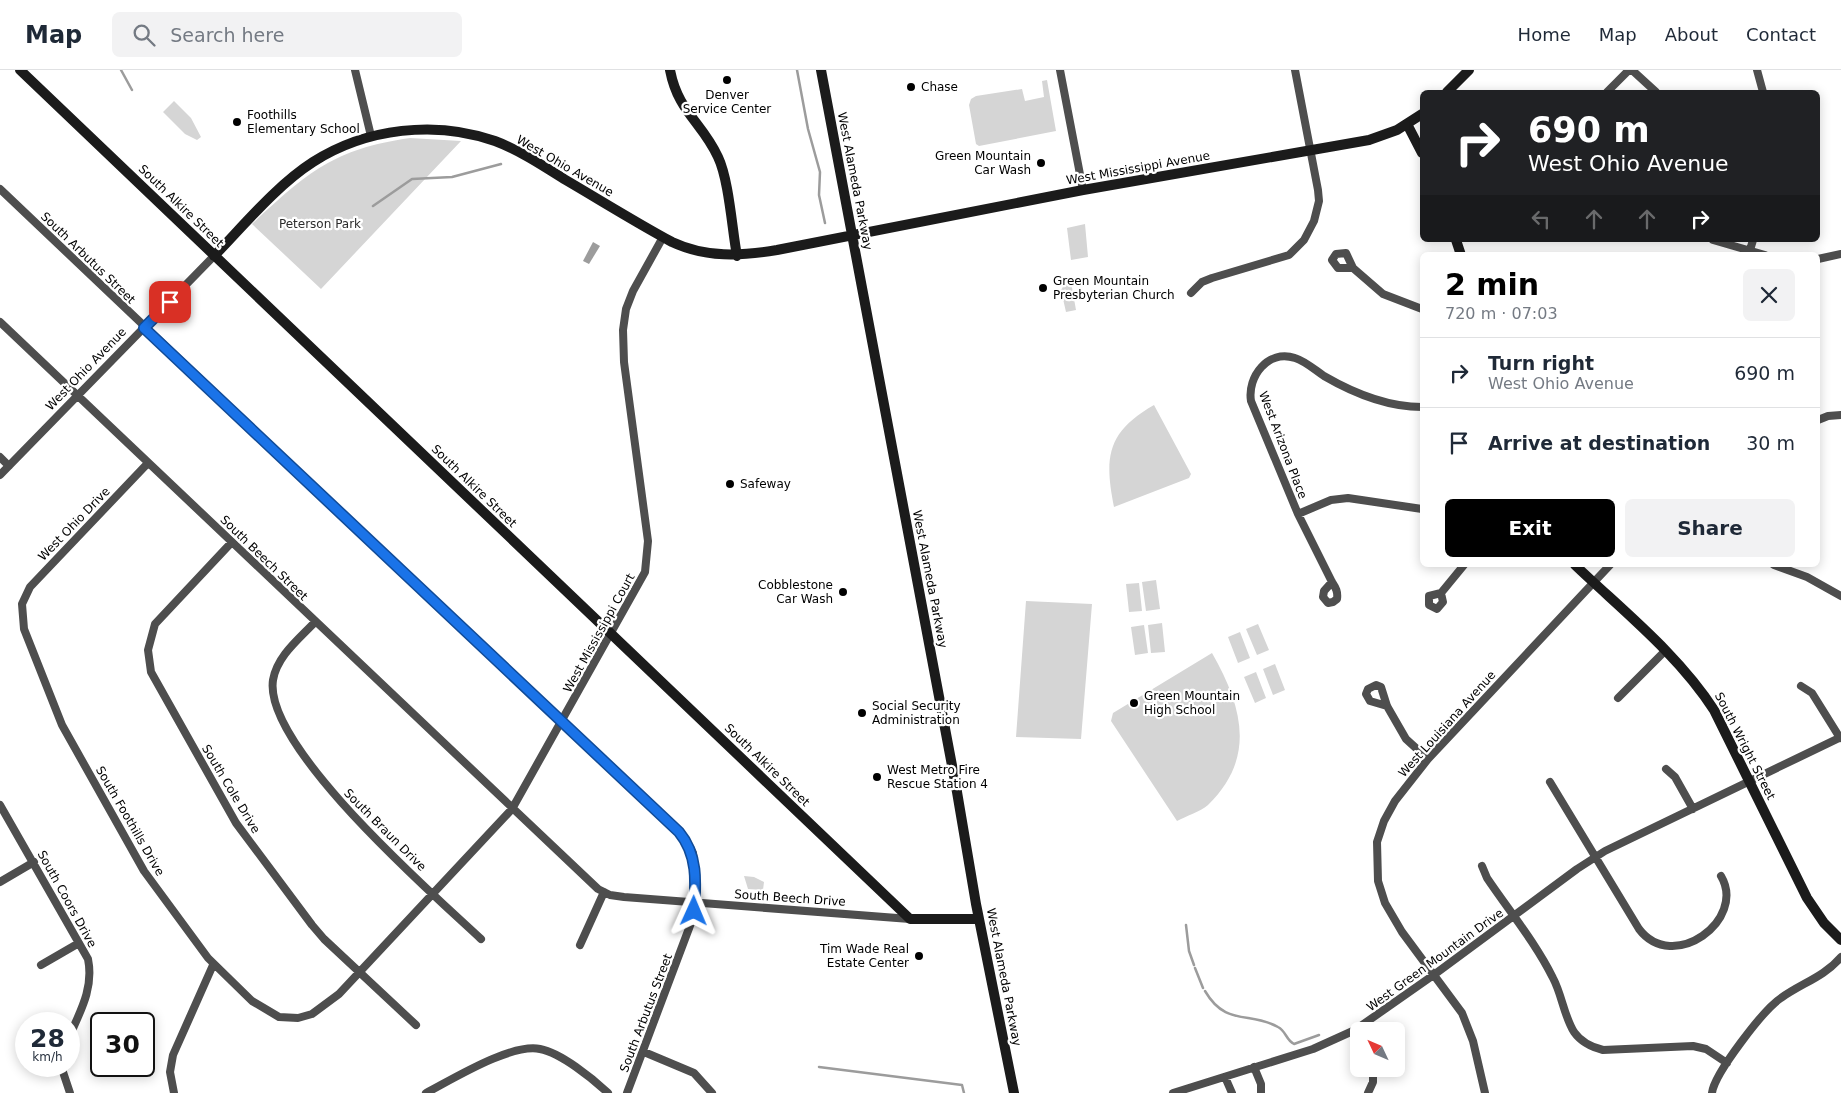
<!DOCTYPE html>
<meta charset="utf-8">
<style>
body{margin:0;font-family:"DejaVu Sans",sans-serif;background:#f2f2f3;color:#1f2937;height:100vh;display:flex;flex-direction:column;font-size:19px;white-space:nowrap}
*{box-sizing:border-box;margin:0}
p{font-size:16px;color:#747a83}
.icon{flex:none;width:28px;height:28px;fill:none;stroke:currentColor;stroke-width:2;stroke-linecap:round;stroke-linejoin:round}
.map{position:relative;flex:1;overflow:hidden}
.drawer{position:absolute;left:1420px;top:182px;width:400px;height:315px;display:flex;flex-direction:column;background:#fff;border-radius:8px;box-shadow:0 2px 12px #0003}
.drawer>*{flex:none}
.top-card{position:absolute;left:1420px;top:20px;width:400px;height:152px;border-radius:8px;box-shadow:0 2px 12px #0003;background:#202124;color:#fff;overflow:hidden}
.needle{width:32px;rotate:314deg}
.controls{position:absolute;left:1350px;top:952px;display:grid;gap:10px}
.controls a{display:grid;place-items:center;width:55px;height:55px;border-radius:8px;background:#fff;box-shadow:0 2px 12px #0003;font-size:25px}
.speed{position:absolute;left:15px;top:942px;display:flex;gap:10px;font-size:25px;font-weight:700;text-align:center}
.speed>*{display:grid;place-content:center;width:65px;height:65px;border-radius:50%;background:#fff;box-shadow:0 2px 12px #0003;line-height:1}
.speed small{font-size:12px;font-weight:400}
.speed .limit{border:2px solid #111;border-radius:8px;background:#fff;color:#111}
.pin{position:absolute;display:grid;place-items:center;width:42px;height:42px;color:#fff;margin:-21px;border-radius:10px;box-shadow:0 2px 8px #0006}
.me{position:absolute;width:55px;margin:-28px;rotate:1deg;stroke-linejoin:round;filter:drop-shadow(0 0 4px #0008)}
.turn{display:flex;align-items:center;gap:18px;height:105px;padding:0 25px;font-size:22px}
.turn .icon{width:65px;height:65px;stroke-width:2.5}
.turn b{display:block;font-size:35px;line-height:42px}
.lanes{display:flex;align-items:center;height:48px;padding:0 25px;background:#0003;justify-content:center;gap:25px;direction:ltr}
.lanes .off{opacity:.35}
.round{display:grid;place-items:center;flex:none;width:52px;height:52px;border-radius:8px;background:#f2f2f3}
.headline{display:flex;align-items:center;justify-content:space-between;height:85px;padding:0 25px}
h1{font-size:30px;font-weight:600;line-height:38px;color:#000}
.button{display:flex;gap:10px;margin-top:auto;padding:10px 25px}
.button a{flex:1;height:58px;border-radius:8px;background:#000;color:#fff;font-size:20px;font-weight:600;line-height:58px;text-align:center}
.button a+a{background:#f2f2f3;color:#1f2937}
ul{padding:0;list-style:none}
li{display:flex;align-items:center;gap:15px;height:70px;padding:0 25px;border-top:1px solid #e0e1e3}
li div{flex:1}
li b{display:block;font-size:19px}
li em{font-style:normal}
header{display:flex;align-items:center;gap:30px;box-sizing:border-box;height:70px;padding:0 25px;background:#fff;border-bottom:1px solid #e0e1e3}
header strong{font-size:24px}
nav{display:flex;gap:28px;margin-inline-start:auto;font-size:18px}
.search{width:350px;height:45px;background:#f2f2f3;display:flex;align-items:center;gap:12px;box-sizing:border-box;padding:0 18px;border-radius:8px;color:#747a83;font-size:19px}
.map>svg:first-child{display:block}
.green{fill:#d5d5d5}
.water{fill:#9c9c9c}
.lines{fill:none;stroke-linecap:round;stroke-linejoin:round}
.stream{stroke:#9c9c9c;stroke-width:2.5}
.street{stroke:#4e4e4e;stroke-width:8}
.secondary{stroke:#1b1b1b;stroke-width:10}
.route-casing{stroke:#114b97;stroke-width:12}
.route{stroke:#1a73e8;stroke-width:9}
.poi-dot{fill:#000;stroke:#fff;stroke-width:2}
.labels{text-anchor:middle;stroke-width:4.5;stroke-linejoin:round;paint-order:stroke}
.poi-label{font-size:12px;fill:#000;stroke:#fff;text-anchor:start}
.street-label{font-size:12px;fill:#000;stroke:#fff}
.park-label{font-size:12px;fill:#2c2c2c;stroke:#fff}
</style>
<header>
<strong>Map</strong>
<div class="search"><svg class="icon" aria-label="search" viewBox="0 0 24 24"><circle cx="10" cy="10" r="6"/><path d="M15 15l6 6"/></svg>Search here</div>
<nav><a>Home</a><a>Map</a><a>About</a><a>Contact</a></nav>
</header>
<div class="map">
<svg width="1841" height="1023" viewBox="0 0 1841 1023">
<rect width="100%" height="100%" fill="#fff"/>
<path class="green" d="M1047,10L1056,61L979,76L976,74L969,35L971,29L976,26L1022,19L1025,31L1044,27L1042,11Z
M174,31L191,48L201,67L197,70L185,64L163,42Z
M410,68L461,71L321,219L252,154C307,103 333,79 410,68Z
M1085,154L1088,187L1071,190L1067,158Z
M1066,212H1071L1076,240L1066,242L1061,220Z
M1154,335L1191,404L1189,408L1114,437C1104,387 1107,362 1154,335Z
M1156,510L1160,539L1146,541L1142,512Z
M1139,513L1142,541L1129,542L1126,514Z
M1026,531L1092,534L1081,669L1016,667Z
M1162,553L1165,582L1151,583L1148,555Z
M1258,554L1269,580L1257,585L1246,559Z
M1144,555L1148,583L1135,585L1131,557Z
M1240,562L1250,588L1238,593L1228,567Z
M1212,583C1242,636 1257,687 1208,735C1200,742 1186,746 1177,751L1111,651L1113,643Z
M1275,594L1285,620L1273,625L1263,599Z
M1256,602L1266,628L1255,633L1244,607Z
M744,806L754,807L764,812L763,820L748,819Z"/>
<path class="water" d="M593,172L600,176L589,194L583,191Z"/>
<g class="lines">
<path class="stream" d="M121,0L132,20
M797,0L808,59L820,102L819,125L825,153
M373,136L412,109L452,107L501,94
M1186,855L1189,881L1194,895
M1195,898L1203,918
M1205,921C1226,957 1250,941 1278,957C1286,961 1286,970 1294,974L1319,965
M819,997L962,1015L964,1023"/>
<path class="street" d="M355,0L371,66
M1060,0L1083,120
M1632,0L1656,22
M1757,0L1763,22
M1607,22L1629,0
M0,119L686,770L693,783L695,798L691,853L627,1023
M1713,170L1765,185
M1750,180L1753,170
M1818,189L1841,184
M1353,198H1338L1332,190L1336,184L1346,183L1353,198L1383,224L1422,239
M1191,223L1202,212L1212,208L1289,185L1304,170L1314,151L1319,131L1318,120L1295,0
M0,252L598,819L610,825L624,827L910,849
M1818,350L1828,346L1841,345
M0,387L9,396
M148,393L30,517L22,534L24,559L62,655L144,801L208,888L252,931L279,947L298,948L312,944L339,924L512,739L645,502L648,471L624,292L623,260L626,239L633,221L663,167
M0,405L214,186
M1298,444L1331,430L1348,428L1422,439
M231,473L155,554L148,580L151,602L236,753L312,855L324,869L416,955
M1774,495L1807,507L1841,526
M1332,512L1324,521L1323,527L1328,533L1333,532L1337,529C1338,522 1336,518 1332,512L1298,444L1251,331C1247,307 1268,279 1295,288C1305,291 1315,300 1324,306C1355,324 1387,337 1422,337
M1441,523L1443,532L1437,539L1429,535V526L1441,523L1464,495
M315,552C299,569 277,586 273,610C263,676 433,824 481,869
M1801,616L1812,623L1840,668
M1618,628L1665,581
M1387,636L1370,631L1366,624L1368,619L1376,615L1381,617L1387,636L1406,669L1428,689
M1666,699L1675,707L1693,739
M1550,712L1639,859C1673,904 1747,850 1721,806
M0,735L88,889C94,918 80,942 69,967
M1482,796L1487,808C1510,842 1535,872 1553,908C1562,925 1564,946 1574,962C1581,972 1591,977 1603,980L1693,976L1706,979L1727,993
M0,812L34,792
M580,875L604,822
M41,895L79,873
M644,982L694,1003L712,1023
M61,996L70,1023
M1254,997L1261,1014V1023
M1225,1007L1232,1023
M174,1023L170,1002L173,985L213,895
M426,1023C453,1009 511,973 540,979C561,983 592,1008 608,1023
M1173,1023L1313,979L1355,960L1435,904L1577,799L1605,781L1841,667
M1368,1023L1373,1012V999
M1485,1023L1473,971L1462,943L1402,862L1385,833L1378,811L1377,772L1384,751L1395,731L1428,689L1610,495
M1712,1023C1714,1004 1764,939 1781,928C1802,913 1824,907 1841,887"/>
<path class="secondary" d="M20,0L910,849H979
M670,0C678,42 702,52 718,87C729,110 732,159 737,186
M821,0L957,722L976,834L1014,1023
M1447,22L1469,0
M1407,54L1422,83
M1456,170L1461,185
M214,186C244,155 277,115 313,92C366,58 436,50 495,71C519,80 542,95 564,109C600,130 635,152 672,172C706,188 741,186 777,180L1083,120L1369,70L1397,60L1422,44
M1575,495C1622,540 1678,584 1714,640L1807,828L1824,853L1841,870"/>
</g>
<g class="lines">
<defs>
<path id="route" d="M170,232L144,258L679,762C698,785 696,812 694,841"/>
</defs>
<use href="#route" class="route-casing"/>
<use href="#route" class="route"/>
</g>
<g class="poi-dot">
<circle cx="727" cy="10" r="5"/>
<circle cx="911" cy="17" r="5"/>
<circle cx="237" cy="52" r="5"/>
<circle cx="1041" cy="93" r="5"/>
<circle cx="1043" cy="218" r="5"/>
<circle cx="730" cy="414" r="5"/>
<circle cx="843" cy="522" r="5"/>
<circle cx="1134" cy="633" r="5"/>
<circle cx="862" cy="643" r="5"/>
<circle cx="877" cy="707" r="5"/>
<circle cx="919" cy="886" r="5"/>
</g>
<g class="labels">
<g class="poi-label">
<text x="921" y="21">Chase</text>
<text x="727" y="29" text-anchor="middle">Denver<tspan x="727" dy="14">Service Center</tspan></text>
<text x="247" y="49">Foothills<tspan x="247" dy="14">Elementary School</tspan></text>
<text x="1031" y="90" text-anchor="end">Green Mountain<tspan x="1031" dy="14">Car Wash</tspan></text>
<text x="1053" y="215">Green Mountain<tspan x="1053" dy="14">Presbyterian Church</tspan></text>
<text x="740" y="418">Safeway</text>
<text x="833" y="519" text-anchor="end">Cobblestone<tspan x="833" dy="14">Car Wash</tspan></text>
<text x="1144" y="630">Green Mountain<tspan x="1144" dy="14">High School</tspan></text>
<text x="872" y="640">Social Security<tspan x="872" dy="14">Administration</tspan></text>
<text x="887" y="704">West Metro Fire<tspan x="887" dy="14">Rescue Station 4</tspan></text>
<text x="909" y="883" text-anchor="end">Tim Wade Real<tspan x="909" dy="14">Estate Center</tspan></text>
</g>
<g class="street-label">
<text transform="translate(565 96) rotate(30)" y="4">West Ohio Avenue</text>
<text transform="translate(1138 98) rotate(-10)" y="4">West Mississippi Avenue</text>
<text transform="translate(855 111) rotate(79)" y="4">West Alameda Parkway</text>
<text transform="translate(181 136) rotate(44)" y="4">South Alkire Street</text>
<text transform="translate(88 188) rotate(44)" y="4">South Arbutus Street</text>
<text transform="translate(86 299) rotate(-46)" y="4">West Ohio Avenue</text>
<text transform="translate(1283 375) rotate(69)" y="4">West Arizona Place</text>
<text transform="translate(474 416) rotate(44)" y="4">South Alkire Street</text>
<text transform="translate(74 454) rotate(-46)" y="4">West Ohio Drive</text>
<text transform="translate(264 488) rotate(44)" y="4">South Beech Street</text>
<text transform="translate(930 509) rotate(79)" y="4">West Alameda Parkway</text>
<text transform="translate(599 563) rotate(-61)" y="4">West Mississippi Court</text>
<text transform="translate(1447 654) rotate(-48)" y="4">West Louisiana Avenue</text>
<text transform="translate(1745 676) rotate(63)" y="4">South Wright Street</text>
<text transform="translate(767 695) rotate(44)" y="4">South Alkire Street</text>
<text transform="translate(231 719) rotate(59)" y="4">South Cole Drive</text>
<text transform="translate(130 751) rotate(60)" y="4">South Foothills Drive</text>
<text transform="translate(385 760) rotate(45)" y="4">South Braun Drive</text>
<text transform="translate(790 828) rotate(4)" y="4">South Beech Drive</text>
<text transform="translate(67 829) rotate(61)" y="4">South Coors Drive</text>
<text transform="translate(1435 890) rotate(-36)" y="4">West Green Mountain Drive</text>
<text transform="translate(1004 907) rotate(79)" y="4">West Alameda Parkway</text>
<text transform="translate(646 943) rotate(-69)" y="4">South Arbutus Street</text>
</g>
<g class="park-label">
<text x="320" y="158">Peterson Park</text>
</g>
</g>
</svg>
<div class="controls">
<a><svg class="needle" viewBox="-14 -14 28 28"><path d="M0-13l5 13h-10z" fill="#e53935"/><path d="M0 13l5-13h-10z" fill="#747a83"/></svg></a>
</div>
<div class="speed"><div>28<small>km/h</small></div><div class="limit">30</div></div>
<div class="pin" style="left:170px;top:232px;background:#d93025"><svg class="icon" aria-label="arrive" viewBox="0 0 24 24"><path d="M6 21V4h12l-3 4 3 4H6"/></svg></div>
<svg class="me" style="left:694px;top:841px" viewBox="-20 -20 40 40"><path d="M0-17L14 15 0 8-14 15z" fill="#1a73e8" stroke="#fff" stroke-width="4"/></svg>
<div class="top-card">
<div class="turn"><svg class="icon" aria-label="right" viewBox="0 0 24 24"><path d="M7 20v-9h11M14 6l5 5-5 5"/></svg><div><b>690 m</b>West Ohio Avenue</div></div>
<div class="lanes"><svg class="icon off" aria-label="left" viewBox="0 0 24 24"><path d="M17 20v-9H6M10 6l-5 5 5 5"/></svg><svg class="icon off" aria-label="ahead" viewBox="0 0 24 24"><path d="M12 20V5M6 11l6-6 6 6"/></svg><svg class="icon off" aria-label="ahead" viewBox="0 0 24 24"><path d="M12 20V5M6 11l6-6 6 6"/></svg><svg class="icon" aria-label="right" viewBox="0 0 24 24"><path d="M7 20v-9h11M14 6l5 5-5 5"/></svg></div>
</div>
<section class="drawer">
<div class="headline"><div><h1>2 min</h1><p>720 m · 07:03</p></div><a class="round"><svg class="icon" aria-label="close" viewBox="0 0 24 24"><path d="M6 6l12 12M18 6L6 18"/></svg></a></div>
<ul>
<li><svg class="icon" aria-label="right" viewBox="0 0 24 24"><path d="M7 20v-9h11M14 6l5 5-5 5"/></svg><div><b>Turn right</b><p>West Ohio Avenue</p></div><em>690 m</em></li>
<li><svg class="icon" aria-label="arrive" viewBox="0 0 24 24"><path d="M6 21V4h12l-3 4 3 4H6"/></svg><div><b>Arrive at destination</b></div><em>30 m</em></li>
</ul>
<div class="button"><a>Exit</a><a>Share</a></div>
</section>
</div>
